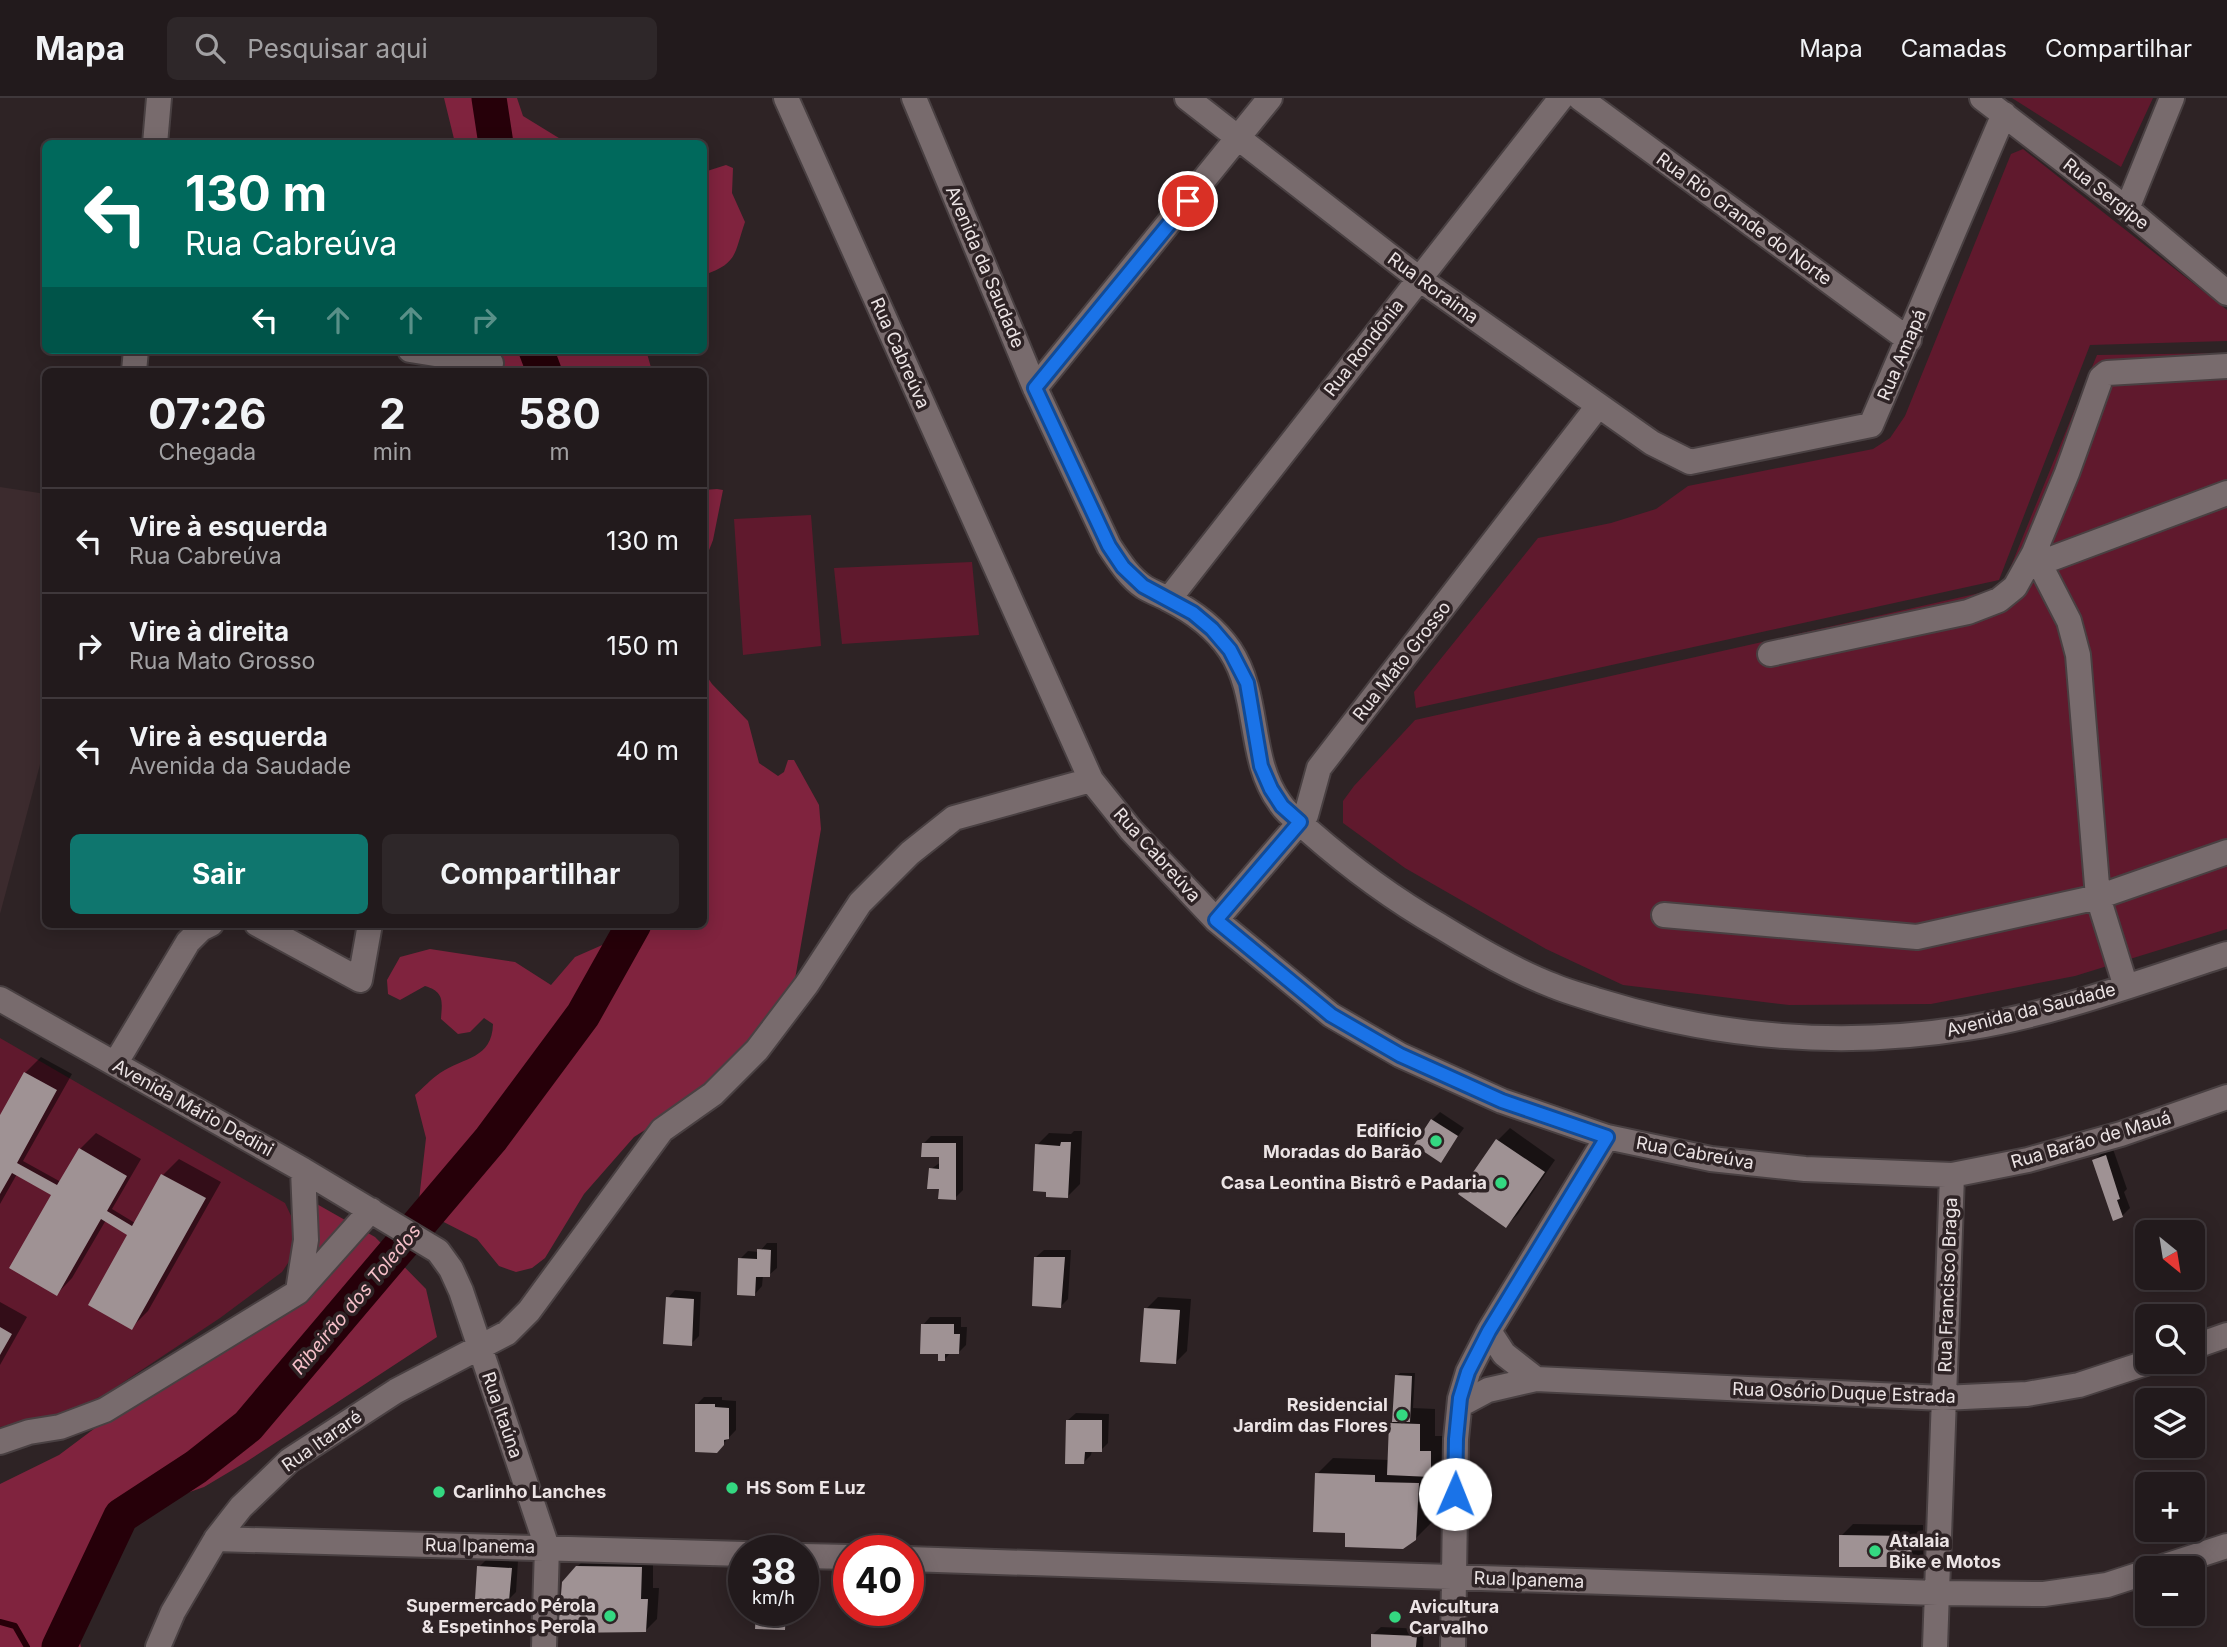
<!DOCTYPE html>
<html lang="pt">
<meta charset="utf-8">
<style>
body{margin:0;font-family:Inter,sans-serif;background:#2e2729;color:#f1f3f6;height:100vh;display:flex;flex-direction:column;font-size:26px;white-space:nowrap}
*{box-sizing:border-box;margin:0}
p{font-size:23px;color:#a2a1a3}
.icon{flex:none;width:38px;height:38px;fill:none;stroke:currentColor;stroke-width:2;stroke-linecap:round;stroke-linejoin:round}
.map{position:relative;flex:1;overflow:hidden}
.sheet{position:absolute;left:42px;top:270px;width:665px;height:560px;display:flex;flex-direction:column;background:#221a1c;border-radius:10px;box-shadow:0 4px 18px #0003,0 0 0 2px #3f383b}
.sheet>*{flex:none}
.top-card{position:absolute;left:42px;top:42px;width:665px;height:214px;border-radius:10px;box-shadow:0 4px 18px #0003,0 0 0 2px #3f383b;background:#00695c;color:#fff;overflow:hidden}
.needle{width:46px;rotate:150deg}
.buttons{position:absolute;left:2135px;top:1122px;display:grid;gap:14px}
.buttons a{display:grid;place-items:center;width:70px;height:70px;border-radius:10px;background:#221a1c;box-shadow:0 4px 18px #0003,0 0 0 2px #3f383b;font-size:35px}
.speed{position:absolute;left:728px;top:1437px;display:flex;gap:14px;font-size:35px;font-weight:700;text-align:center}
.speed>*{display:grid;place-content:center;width:91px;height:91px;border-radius:50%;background:#221a1c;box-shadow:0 4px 18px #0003,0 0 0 2px #3f383b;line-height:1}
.speed small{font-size:18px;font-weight:400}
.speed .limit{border:10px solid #d22;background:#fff;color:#111}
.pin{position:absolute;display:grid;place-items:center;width:60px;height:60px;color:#fff;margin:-30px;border:4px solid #fff;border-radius:50%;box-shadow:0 2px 7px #0007}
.me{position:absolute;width:77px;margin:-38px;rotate:1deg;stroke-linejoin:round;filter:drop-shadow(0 0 5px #0008)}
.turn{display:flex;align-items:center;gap:24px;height:147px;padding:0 28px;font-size:32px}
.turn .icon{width:91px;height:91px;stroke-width:2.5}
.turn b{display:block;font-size:49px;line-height:60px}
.lanes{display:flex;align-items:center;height:66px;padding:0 28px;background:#0003;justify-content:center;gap:35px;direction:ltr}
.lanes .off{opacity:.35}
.eta{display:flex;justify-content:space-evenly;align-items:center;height:119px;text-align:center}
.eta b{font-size:42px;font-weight:700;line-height:49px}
.action{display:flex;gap:14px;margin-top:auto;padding:14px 28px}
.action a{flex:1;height:80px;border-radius:10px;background:#0f766e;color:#fff;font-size:28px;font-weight:700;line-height:80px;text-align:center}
.action a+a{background:#2e2729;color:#f1f3f6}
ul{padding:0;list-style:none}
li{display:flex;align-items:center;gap:21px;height:105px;padding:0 28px;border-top:2px solid #3f383b}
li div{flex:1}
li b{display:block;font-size:26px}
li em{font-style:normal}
header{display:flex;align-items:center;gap:42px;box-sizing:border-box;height:98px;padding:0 35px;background:#221a1c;border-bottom:2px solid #3f383b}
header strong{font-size:33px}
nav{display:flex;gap:38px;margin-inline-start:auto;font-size:24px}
.search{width:490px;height:63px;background:#2e2729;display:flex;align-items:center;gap:18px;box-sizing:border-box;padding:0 24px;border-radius:10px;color:#a2a1a3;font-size:26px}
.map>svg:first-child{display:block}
.built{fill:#3c2b2e}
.green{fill:#60192d}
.forest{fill:#80233e}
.shadow{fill:#0007}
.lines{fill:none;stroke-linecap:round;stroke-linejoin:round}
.stream{stroke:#260009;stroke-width:6}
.river{stroke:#260009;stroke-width:35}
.building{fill:#9f9294}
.minor-casing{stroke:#494042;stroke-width:28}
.minor{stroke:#786b6d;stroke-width:24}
.route-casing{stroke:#114b97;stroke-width:18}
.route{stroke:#1a73e8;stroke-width:12}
.poi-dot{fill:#34d881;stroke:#2e2325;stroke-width:2.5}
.labels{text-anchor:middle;stroke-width:7;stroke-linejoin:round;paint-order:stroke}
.street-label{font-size:18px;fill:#ece4e5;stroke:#2e2325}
.poi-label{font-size:18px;font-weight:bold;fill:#ece4e5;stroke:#2e2325;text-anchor:end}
.water-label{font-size:19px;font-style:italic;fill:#f5bfc8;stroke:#2e2325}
</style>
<header>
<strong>Mapa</strong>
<div class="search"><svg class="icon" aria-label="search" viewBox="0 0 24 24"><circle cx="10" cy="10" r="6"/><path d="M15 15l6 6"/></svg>Pesquisar aqui</div>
<nav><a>Mapa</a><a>Camadas</a><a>Compartilhar</a></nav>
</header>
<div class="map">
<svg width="2227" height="1549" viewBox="0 0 2227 1549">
<rect width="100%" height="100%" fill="#2e2325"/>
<path class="built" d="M0,389L46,396L45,648L0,816Z"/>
<path class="green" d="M2012,0H2153L2121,69Z
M2023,51L2227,212V243L2090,247L1999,482L1416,610L1414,594L1538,440L1611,425L1656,411L1688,388L1873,351L1890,340L1905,318L2011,56Z
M2227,255V831L2075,878L1931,906L1789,907L1623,887L1546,851L1405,770L1343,725V703L1354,688L1415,622L2002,490L2097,257Z
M811,417L821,548L743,557L734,421Z
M972,464L979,537L842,546L834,470Z
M0,940L285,1105L293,1122L295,1137L292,1159L282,1174L220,1220L104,1297L61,1317L0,1329Z"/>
<path class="forest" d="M444,0H517L523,18L567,45H455Z
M726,67L733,70L732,95L745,124C734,156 738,165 704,177V74Z
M487,252H646L652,273H495Z
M717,391L723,392L713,442L704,465V392Z
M704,574L712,586L748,623L759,665L778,678L784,674L788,662H794L819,707L821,731L794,887L774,934L662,1021L634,1039L584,1096L545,1160L532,1170L516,1174L499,1168L477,1141L428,1116L419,1102L426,1040L415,997C423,990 431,981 440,975C464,959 492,961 493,926L484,920L470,934L458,936L441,921C442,904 445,894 425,888L400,902L388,896L387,882L400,859L430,851L515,864L551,887L575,859L616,841L618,833L611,826H704Z
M315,1105L375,1139L426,1191L437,1239L246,1364L204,1389L121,1418L73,1518L81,1549H0V1386L59,1357L296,1180Z"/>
<path class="shadow" d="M41,959L72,976L23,1063L61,1084L80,1051L96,1035L141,1061L112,1111L135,1125L163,1077L179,1061L221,1084L148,1213L132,1229L129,1137L106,1122L72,1180L57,1196L54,1097L17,1076L0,1106V1020L25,975Z
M1440,1014L1464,1030L1440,1063L1432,1022Z
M1510,1030L1555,1062L1518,1116L1506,1128L1460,1096L1498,1042Z
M1074,1033H1082L1080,1086L1068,1098L1037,1047L1049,1035L1071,1036Z
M931,1038H963V1092L955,1100L941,1090L931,1071L941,1064L940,1057L924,1045Z
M2113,1051L2127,1091L2124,1094L2130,1110L2122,1118L2094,1063L2102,1055Z
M767,1145H777V1170L769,1177H763L762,1188L755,1196L740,1161L748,1153L759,1154Z
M1044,1152H1071L1068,1201L1061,1208L1036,1159Z
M675,1192L701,1194L699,1238L691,1246L668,1200Z
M1158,1199L1191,1201L1187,1253L1175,1265L1146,1211Z
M0,1204L27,1219L0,1267Z
M930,1219H961V1229H967L966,1247L959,1254H951L944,1262L923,1227Z
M1400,1275H1415L1413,1310L1435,1311V1338H1446L1447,1361L1434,1374L1432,1424L1415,1441L1347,1434L1317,1376L1333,1360L1390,1362L1396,1278Z
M704,1299H722V1302L736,1303V1332L716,1353L697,1306Z
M1076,1315L1109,1316L1108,1345L1101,1352H1092L1091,1357L1084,1364L1068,1322Z
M1853,1426L1923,1427V1456L1911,1468L1841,1438Z
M487,1461L518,1463L516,1494L509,1501L479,1469Z
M581,1465L653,1467V1490H659L657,1521L645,1533L577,1469Z
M757,1512H792V1522L784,1530Z
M1381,1529L1424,1531L1423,1549H1372L1373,1536Z"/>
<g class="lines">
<path class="stream" d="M0,1524L15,1528L27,1549"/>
<path class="river" d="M489,0L496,46
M536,252L544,273
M59,1549L121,1418L196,1369L248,1328L491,1041L583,917L634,826"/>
</g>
<path class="building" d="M24,974L57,992L17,1065L57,1087L79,1050L127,1078L107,1113L132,1128L161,1076L206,1100L132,1232L88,1207L127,1137L101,1121L57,1198L9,1170L51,1097L12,1075L0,1096V1017Z
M1431,1021L1458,1038L1441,1065L1414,1047Z
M1496,1041L1545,1074L1506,1130L1458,1096Z
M1061,1044H1071L1068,1100L1046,1099V1094L1033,1093L1035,1046L1060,1048Z
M922,1045H956V1102L938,1101L939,1091H927L929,1070L939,1071V1059H921Z
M2106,1057L2120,1101L2117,1102L2123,1119L2113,1123L2092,1062Z
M757,1151L771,1152L770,1179H756L755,1198L737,1197L738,1160L757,1161Z
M1034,1159H1065L1061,1210L1032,1208Z
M666,1199L694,1201L692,1248L663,1246Z
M1144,1210L1180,1212L1176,1266L1140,1264Z
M921,1226H954V1236H960L959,1256H945V1263H938V1256H920Z
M0,1229L12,1236L0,1257Z
M1395,1277L1412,1278L1410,1324H1392Z
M695,1306H715V1309L729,1310V1341L724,1342V1347L717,1355L695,1354Z
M1066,1322H1102V1354H1085L1084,1366H1065Z
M1389,1325L1420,1326V1353H1431V1379L1387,1377Z
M1315,1375L1375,1377V1384L1419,1385L1416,1442L1403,1451L1345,1449V1435L1313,1434Z
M1839,1437L1912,1438L1911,1469H1839Z
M477,1468L512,1470L509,1503L475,1501Z
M576,1468L642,1469L641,1501H648L646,1534L558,1535L562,1484Z
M756,1512H786L785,1532L755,1531Z
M1371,1536L1417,1538L1416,1549H1371Z"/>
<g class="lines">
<defs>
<path id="minor" d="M786,0L1091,682L1131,732L1216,822L1331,917L1400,957L1502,1003L1607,1039L1711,1061L1805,1071L1952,1077L2028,1062L2121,1036L2227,999
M914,0L1035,290L1109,448C1119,463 1129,479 1144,489C1152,494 1161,497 1168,501C1192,513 1215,530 1230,552C1261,599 1247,660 1280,705C1287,716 1299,724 1309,733C1350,769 1393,801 1440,828C1476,850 1515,873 1554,888C1568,894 1584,898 1599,903C1718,940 1844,950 1967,930C2055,916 2142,883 2227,856
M1187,0L1418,180L1652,345L1690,364L1871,327L2004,16
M1580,0L1909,242
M1982,0L2127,111L2227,195
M155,46L159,0
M2127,111L2172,0
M410,252L491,265
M134,273L136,252
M1035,290L1270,0
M2034,455L2069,523L2078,557L2098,799L2126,889
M2040,465L2227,395
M1169,501L1561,0
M1770,556L1968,514L1999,502L2015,489L2034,455L2067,375L2101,280L2107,275L2227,268
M1664,817L1917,839L2098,799L2227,754
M1216,822L1306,717L1319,670L1598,308
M257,826L360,882L370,826
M0,901L303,1072L438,1153L451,1171L461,1193L547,1449L544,1549
M115,966L188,844L201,831L211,826
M298,1193L306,1142L303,1072
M2193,1249L2227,1237
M1536,1281L1943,1300L2027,1296L2079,1287L2149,1264
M1460,1307L1488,1292L1536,1281L1504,1256L1489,1233
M0,1344L29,1334L60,1329L105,1312L298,1194L371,1112
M216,1441L744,1456
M803,1458L849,1459
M908,1461L1937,1495L2044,1496L2107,1487L2147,1474
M2159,1470L2227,1448
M158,1549L173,1514L216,1441L241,1409L290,1362L396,1293L507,1235L529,1213L662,1032L713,996L757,952L807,886L860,805L910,755L954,720L1091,682
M1453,1549L1456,1341L1460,1301L1468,1274L1489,1233L1607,1039
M1935,1549L1952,1077"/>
</defs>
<use href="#minor" class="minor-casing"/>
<use href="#minor" class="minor"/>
</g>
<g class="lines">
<defs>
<path id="route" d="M1188,103L1035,290L1109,448L1123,469L1143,488L1193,515L1212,531L1230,552L1247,585L1261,668L1271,691L1282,708L1300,724L1216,822L1331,917L1400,957L1502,1003L1607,1039L1489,1233L1468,1274L1460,1300L1456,1341L1455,1396"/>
</defs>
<use href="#route" class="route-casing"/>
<use href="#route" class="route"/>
</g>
<g class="poi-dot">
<circle cx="1436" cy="1043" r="7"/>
<circle cx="1501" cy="1085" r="7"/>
<circle cx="1402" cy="1317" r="7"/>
<circle cx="732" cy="1390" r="7"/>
<circle cx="439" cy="1394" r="7"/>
<circle cx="1875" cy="1453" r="7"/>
<circle cx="610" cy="1518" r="7"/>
<circle cx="1395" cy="1519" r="7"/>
</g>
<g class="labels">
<g class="street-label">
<text transform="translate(2106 96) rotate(38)" y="6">Rua Sergipe</text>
<text transform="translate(1744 121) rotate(36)" y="6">Rua Rio Grande do Norte</text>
<text transform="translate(985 169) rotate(67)" y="6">Avenida da Saudade</text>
<text transform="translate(1433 190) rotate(36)" y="6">Rua Roraima</text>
<text transform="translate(1364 250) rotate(-52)" y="6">Rua Rondônia</text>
<text transform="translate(900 255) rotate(66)" y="6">Rua Cabreúva</text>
<text transform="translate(1902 257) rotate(-67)" y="6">Rua Amapá</text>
<text transform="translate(1402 563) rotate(-52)" y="6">Rua Mato Grosso</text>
<text transform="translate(1157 757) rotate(48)" y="6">Rua Cabreúva</text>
<text transform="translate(2031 912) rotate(-14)" y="6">Avenida da Saudade</text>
<text transform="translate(193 1010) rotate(29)" y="6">Avenida Mário Dedini</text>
<text transform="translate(2091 1042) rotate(-16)" y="6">Rua Barão de Mauá</text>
<text transform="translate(1695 1055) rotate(10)" y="6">Rua Cabreúva</text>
<text transform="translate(1948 1187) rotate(-88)" y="6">Rua Francisco Braga</text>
<text transform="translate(1844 1295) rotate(2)" y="6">Rua Osório Duque Estrada</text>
<text transform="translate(502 1317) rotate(71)" y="6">Rua Itaúna</text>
<text transform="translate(322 1343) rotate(-35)" y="6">Rua Itararé</text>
<text transform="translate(480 1448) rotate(1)" y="6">Rua Ipanema</text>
<text transform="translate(1529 1482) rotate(2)" y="6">Rua Ipanema</text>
</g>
<g class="poi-label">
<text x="1422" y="1039">Edifício<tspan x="1422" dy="21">Moradas do Barão</tspan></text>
<text x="1487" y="1091">Casa Leontina Bistrô e Padaria</text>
<text x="1388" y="1313">Residencial<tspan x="1388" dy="21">Jardim das Flores</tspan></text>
<text x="746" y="1396" text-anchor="start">HS Som E Luz</text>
<text x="453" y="1400" text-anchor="start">Carlinho Lanches</text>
<text x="1889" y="1449" text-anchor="start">Atalaia<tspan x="1889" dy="21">Bike e Motos</tspan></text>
<text x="596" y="1514">Supermercado Pérola<tspan x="596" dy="21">&amp; Espetinhos Perola</tspan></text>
<text x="1409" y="1515" text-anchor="start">Avicultura<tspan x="1409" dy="21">Carvalho</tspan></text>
</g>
<g class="water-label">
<text transform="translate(356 1201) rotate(-50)" y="7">Ribeirão dos Toledos</text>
</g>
</g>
</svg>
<div class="buttons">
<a><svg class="needle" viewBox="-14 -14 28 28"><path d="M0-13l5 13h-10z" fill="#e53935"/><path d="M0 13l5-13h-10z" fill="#a2a1a3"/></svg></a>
<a><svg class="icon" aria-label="search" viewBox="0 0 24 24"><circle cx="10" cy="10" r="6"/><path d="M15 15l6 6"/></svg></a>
<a><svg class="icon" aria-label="layers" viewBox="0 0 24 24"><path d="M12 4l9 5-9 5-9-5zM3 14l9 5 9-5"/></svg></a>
<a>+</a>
<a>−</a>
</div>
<div class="speed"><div>38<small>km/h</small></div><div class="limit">40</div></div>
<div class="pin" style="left:1188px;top:103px;background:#d93025"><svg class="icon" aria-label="arrive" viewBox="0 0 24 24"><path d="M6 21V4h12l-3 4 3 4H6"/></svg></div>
<svg class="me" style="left:1455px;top:1396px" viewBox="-20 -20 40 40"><circle r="19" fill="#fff"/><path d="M0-13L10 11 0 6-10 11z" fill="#1a73e8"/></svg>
<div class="top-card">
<div class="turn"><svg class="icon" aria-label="left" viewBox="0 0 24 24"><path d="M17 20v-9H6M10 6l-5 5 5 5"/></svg><div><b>130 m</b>Rua Cabreúva</div></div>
<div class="lanes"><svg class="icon" aria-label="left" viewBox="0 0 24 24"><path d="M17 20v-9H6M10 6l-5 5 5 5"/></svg><svg class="icon off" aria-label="ahead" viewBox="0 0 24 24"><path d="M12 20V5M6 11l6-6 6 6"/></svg><svg class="icon off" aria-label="ahead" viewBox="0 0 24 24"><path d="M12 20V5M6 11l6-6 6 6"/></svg><svg class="icon off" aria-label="right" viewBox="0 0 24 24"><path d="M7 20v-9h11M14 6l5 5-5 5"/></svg></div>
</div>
<section class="sheet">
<div class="eta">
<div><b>07:26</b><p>Chegada</p></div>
<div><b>2</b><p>min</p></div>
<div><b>580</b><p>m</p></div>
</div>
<ul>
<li><svg class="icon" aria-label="left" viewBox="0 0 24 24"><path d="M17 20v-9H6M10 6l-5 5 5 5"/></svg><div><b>Vire à esquerda</b><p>Rua Cabreúva</p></div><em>130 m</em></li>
<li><svg class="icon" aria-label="right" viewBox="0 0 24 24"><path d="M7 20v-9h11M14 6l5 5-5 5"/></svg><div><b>Vire à direita</b><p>Rua Mato Grosso</p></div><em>150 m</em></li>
<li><svg class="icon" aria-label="left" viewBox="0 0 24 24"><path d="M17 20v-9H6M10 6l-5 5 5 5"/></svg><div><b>Vire à esquerda</b><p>Avenida da Saudade</p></div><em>40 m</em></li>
</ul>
<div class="action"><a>Sair</a><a>Compartilhar</a></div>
</section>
</div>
